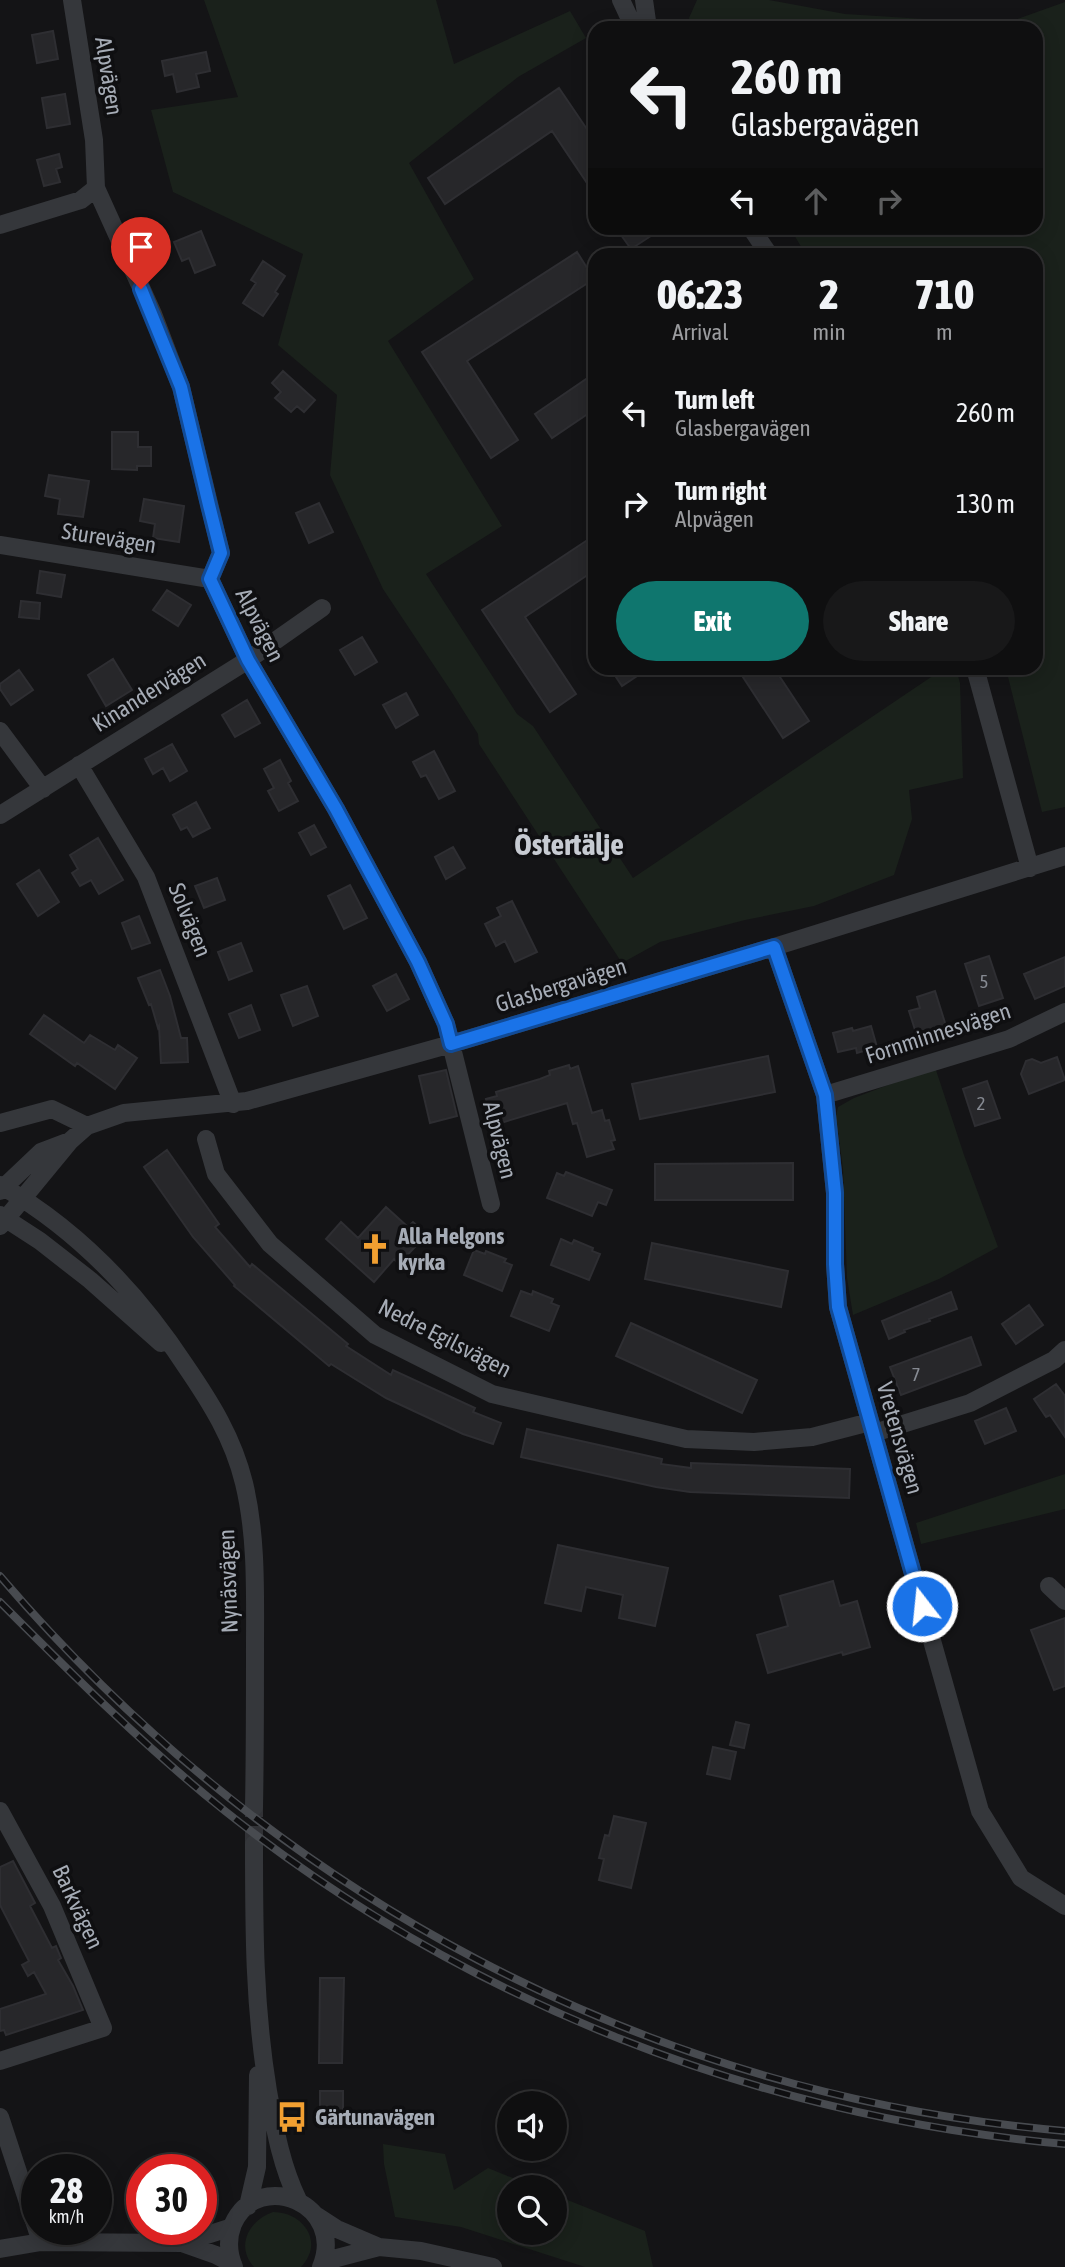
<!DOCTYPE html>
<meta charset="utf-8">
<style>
body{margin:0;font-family:"Asap Condensed",sans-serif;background:#181819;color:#f1f3f6;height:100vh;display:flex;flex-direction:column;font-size:26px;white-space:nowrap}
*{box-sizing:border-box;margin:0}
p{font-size:23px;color:#9b9c9f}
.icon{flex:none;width:38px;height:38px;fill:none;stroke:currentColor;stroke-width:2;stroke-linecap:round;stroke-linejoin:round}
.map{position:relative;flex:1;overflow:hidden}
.sheet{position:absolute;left:588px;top:248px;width:455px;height:427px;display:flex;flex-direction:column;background:#0f0f10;border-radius:21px;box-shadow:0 4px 18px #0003,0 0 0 2px #2f2f30}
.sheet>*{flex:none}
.guide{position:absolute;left:588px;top:21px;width:455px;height:214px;border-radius:21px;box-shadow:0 4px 18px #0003,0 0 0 2px #2f2f30;background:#0f0f10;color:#f1f3f6;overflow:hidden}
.tools{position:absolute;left:497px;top:2091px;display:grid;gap:14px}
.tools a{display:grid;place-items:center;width:70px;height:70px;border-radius:50%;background:#0f0f10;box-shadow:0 4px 18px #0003,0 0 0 2px #2f2f30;font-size:35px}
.speed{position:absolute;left:21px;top:2154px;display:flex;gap:14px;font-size:35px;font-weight:700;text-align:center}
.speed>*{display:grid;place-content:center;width:91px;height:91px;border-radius:50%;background:#0f0f10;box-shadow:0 4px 18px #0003,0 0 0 2px #2f2f30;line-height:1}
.speed small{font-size:18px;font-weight:400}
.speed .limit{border:10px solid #d22;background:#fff;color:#111}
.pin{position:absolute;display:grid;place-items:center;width:60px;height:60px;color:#fff;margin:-72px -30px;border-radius:50% 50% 50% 0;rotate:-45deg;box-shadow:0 0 7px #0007}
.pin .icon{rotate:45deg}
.me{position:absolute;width:77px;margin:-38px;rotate:344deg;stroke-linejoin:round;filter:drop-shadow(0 0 5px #0008)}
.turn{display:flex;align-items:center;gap:24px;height:147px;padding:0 28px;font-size:32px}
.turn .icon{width:91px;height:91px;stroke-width:2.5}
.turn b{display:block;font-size:49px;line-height:60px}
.lanes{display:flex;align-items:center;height:66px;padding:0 28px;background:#0003;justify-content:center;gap:35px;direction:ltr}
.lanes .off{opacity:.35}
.eta{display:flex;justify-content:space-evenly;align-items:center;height:119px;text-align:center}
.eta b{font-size:42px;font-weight:800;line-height:49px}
.action{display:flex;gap:14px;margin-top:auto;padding:14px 28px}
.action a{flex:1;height:80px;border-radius:42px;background:#0f766e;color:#fff;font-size:28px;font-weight:800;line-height:80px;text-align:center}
.action a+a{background:#181819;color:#f1f3f6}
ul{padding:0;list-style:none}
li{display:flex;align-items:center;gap:21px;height:91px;padding:0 28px}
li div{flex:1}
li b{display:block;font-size:26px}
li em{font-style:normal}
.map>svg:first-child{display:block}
.green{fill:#1a211b}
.building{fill:#27272a;stroke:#2e2e32;stroke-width:2}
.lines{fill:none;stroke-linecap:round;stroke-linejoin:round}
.minor-tunnel{stroke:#313236;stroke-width:18;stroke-dasharray:18 9;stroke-linecap:butt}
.minor{stroke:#35373b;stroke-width:18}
.rail-casing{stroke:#484b50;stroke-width:8}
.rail{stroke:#0f0f11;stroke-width:5;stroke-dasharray:16;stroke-linecap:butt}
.route-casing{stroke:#114b97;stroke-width:18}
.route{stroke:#1a73e8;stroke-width:12}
.labels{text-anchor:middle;stroke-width:7;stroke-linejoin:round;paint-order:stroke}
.number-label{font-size:19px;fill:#868a92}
.street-label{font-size:23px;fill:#a6acb6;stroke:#0f0f11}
.poi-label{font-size:23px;font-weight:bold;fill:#a6acb6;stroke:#0f0f11;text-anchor:start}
.district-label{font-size:30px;font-weight:bold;fill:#c7cbd2;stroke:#0f0f11}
</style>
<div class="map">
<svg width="1065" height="2267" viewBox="0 0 1065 2267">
<rect width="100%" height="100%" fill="#141416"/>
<path class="green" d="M204,0H436L454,64L570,11L586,38L518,77L409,163L474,279L388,341L502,526L426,574L517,714L533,726L633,878L943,669H956L960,683L963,778L909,790L912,819L894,875L814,906L745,920L660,942L622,963L479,744L478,734L451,691L383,589L330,475L337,395L278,345L303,254L173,192L151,110L238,97Z
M697,0H769L845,14L1003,24L1065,2V807L1042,812L1006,669L1036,668V256L806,255L790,228H1036V28H691L689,18Z
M935,1067L964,1155L998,1247L939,1279L853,1315L847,1278L843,1169L836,1116L838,1107L854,1098Z
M1065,1474V1509L921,1544L916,1523Z
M383,2144L445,2154L454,2190L488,2168L535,2187L509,2188V2233H555V2195L645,2231L653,2267H585L461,2227L395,2217L384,2164Z
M273,2212C303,2212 325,2242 301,2267H254C235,2246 249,2220 273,2212Z"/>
<path class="building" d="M53,31L58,59L37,63L32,35Z
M206,52L210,71L196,74L199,87L177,92L173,74L165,76L162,61Z
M559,88L595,141V195L552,131L445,204L428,178Z
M65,94L70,124L47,128L42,98Z
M59,154L62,167L56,169L60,182L44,186L37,160Z
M616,228H663L631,249Z
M201,231L215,265L195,273L189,258L182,261L174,242Z
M577,252L594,279L467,361L518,440L491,458L422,352Z
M263,261L285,276L275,292L278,294L263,316L243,303L256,283L251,280Z
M283,371L315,400L304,412L297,406L291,412L275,398L281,392L272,383Z
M595,373V409L552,438L535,414Z
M112,432H138V447H151V466H137V470L112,469Z
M49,475L89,481L83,517L58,514L60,499L45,496Z
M144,499L184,506L179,542L153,538L155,524L140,521Z
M319,503L333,532L309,543L296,513Z
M595,535V570L525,617L576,694L550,712L482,610Z
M40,571L65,575L61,597L37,593Z
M167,590L191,605L178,626L153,610Z
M21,601L40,603L39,619L19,617Z
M362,637L377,662L355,675L340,650Z
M113,659L132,690L106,706L88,675Z
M610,668H649L622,686Z
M737,668H774L809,721L783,738Z
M19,670L33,690L11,705L0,689V684Z
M406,693L418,715L396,728L383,705Z
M247,700L260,723L235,737L222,715Z
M172,744L187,771L170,781L163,768L153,774L145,759Z
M434,751L455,791L439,799L426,775L421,777L413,762Z
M280,760L291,781L288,783L298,801L279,811L268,791L274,788L264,769Z
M196,802L210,828L193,837L187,827L181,830L173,815Z
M314,825L326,847L311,855L299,833Z
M98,838L123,880L99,894L91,880L80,886L72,873L78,869L70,855Z
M453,847L465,868L446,879L435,857Z
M39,870L59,902L38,916L17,884Z
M217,878L225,900L204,908L195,886Z
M350,885L367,918L344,929L328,896Z
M512,901L537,952L515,962L505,941L496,946L485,924L501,916L497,908Z
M139,916L150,943L132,949L122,923Z
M241,943L252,971L229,980L218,952Z
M989,956L1003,998L979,1006L965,964Z
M1065,957V986L1035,999L1024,974Z
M160,970L170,996L181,1038H187L188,1062L161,1063L159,1026L158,1028L151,1004L149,1005L138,978Z
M396,974L409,999L387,1011L373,986Z
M307,986L318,1016L293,1026L281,995Z
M935,991L946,1026L917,1036L909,1011L920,1008L917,997Z
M251,1005L260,1030L239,1038L229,1014Z
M44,1015L84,1043L90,1035L115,1050L118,1045L137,1058L115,1089L77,1063L75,1066L30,1034Z
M871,1026L877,1047L857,1053L856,1048L838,1052L833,1033L852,1028L853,1031Z
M768,1056L775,1092L640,1119L632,1084Z
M1057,1057L1065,1080L1029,1094L1021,1074L1026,1061L1032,1059L1041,1063Z
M569,1065L570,1069L578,1066L592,1113L602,1110L605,1121L609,1120L615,1140L611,1141L614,1149L587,1157L577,1123L573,1124L567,1103L494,1125L486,1099L497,1096L496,1092L540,1079L550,1075L549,1071Z
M446,1070L457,1116L430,1123L419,1076Z
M987,1081L1000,1118L975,1126L963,1089Z
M167,1150L219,1224L215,1227L250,1267L252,1264L348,1344L346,1346L391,1375L393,1370L475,1408L473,1412L501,1423L493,1444L463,1434L386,1398L331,1364L329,1366L234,1286L235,1285L193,1237L144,1167Z
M793,1163V1200H655V1164Z
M566,1172L612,1190L606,1205L598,1202L592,1216L547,1198L557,1173L564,1176Z
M386,1207L408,1227L413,1222L427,1234L399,1264L394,1259L374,1282L326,1239L341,1222L358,1238Z
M561,1239L572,1244L574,1240L593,1248L592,1251L600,1254L589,1280L551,1265Z
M652,1243L788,1271L781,1307L645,1279Z
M474,1250L485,1254L486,1251L506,1259L504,1262L512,1265L502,1291L464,1275Z
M521,1291L532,1295L533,1291L553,1299L551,1303L559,1306L549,1331L511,1316Z
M951,1292L957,1309L929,1319L930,1321L904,1330L905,1332L889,1339L882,1321Z
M1029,1305L1043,1325L1016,1344L1002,1324Z
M631,1323L757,1380L742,1413L616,1356Z
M971,1337L981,1365L901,1395L890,1367Z
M1056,1384L1065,1396V1437L1050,1415L1046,1417L1034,1399Z
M1006,1408L1016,1431L985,1444L975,1421Z
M527,1429L662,1459L661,1464L691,1468V1463L850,1469L849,1498L690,1492L656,1487L521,1457Z
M558,1545L668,1568L655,1626L619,1618L623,1595L586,1587L581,1611L545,1603Z
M833,1581L840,1606L857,1601L870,1647L843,1655L842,1652L768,1673L757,1635L788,1626L780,1596Z
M1065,1618V1686L1054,1690L1031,1630Z
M736,1722L749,1725L744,1748L730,1745Z
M713,1747L736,1752L730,1779L707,1774Z
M614,1816L646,1823L631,1888L599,1880L604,1859L599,1858L605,1835L609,1836Z
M13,1861L35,1903L30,1906L52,1948L56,1946L61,1958L58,1960L73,1986L83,2010L6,2035L4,2030L0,2031V2009L46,1994L34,1972L28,1976L22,1965L29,1961L0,1905V1867Z
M320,1978H344L342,2063H319Z
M320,2091H343V2117H320Z"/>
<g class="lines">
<path class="minor-tunnel" d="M254,1844V1807"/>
<path class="minor" d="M72,0L94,140L96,188L153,314L181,387L221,553L210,579L248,660L336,809L418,962L446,1024L491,1204
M621,0L634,28
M644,0L648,28
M0,225L81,200L96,188
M751,228L770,256
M0,545L210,579
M975,668L1030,868
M0,731L43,789
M79,765L146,877L233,1104
M0,815L248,660L322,608
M774,947L825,1095L835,1193V1264L838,1307L980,1811L1021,1878L1065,1906
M825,1095L1009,1039L1065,1012
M0,1123L52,1109L87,1126
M206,1139L216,1174L270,1244L375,1335L492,1394L686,1439L754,1442L812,1437L870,1422
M0,1185C77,1229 137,1292 185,1365C211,1403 233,1438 244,1483C257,1537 255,1593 255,1648C255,1701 255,1754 254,1807
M0,1191L41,1152L70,1141
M0,1215L40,1241L90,1280L161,1343
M0,1226L70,1141L87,1126L124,1113L247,1101L451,1044L774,947L1065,856
M874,1433L970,1403L1054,1360L1065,1350
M1049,1586L1065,1601
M0,1811L52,1906L103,2028L0,2061
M254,1844C254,1929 254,2006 268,2091C275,2129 281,2165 298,2200
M0,2117L41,2242
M248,2206L257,2167L258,2075
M317,2216L337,2229L379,2247L421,2251L493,2267
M182,2243L232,2227
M0,2249L41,2242L182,2243L216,2255L233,2264
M322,2266L337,2258L379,2247
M234,2267C228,2253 227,2239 233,2224C259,2167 347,2205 321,2267"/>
<defs>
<path id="rail" d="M0,1576C273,1895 645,2095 1065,2131
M0,1602C73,1675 145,1747 225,1811C466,2002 759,2117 1065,2144"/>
</defs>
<use href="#rail" class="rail-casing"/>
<use href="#rail" class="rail"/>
</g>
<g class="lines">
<defs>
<path id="route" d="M141,289L181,387L209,505L221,553L210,579L248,660L336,809L418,962L446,1024L451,1044L774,947L825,1095L835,1193V1264L838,1307L922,1606"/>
</defs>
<use href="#route" class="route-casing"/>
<use href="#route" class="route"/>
</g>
<defs>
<symbol id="church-bare" viewBox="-9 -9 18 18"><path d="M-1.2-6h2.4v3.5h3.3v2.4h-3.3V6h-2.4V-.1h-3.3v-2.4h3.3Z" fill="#f19f31" stroke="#0f0f11" stroke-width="2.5" paint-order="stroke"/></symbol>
<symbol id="bus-bare" viewBox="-9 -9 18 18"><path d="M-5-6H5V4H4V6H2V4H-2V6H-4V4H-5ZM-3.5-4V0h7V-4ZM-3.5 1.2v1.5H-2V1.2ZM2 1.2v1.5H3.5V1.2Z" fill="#f19f31" stroke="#0f0f11" stroke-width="2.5" paint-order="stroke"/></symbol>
</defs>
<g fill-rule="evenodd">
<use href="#church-bare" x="353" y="1227" width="44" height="44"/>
<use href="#bus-bare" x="270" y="2095" width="44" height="44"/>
</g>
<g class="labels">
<g class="number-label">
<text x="984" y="988">5</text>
<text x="981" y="1110">2</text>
<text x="916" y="1381">7</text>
</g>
<g class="street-label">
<text transform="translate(109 76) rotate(81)" y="8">Alpvägen</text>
<text transform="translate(109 538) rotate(9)" y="8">Sturevägen</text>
<text transform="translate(260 625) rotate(63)" y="8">Alpvägen</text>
<text transform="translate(149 692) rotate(-32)" y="8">Kinandervägen</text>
<text transform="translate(190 920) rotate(68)" y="8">Solvägen</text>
<text transform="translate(561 985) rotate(-17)" y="8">Glasbergavägen</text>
<text transform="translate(938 1033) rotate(-18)" y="8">Fornminnesvägen</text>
<text transform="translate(500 1140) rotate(76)" y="8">Alpvägen</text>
<text transform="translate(445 1338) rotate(27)" y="8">Nedre Egilsvägen</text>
<text transform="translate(900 1438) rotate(74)" y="8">Vretensvägen</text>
<text transform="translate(228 1581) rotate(-92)" y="8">Nynäsvägen</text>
<text transform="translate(78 1907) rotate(65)" y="8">Barkvägen</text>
</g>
<g class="poi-label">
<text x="398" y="1244">Alla Helgons<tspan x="398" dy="26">kyrka</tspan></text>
<text x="315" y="2125">Gärtunavägen</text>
</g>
<g class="district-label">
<text x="569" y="855">Östertälje</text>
</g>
</g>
</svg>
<div class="tools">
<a><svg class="icon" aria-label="sound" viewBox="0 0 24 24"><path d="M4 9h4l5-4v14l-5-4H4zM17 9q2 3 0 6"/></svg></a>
<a><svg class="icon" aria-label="search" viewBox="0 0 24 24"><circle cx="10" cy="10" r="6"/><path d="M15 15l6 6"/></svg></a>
</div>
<div class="speed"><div>28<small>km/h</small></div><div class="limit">30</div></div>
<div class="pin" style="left:141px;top:289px;background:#d93025"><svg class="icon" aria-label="arrive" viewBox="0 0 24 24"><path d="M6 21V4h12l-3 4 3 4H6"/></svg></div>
<svg class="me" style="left:922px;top:1606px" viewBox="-20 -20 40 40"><circle r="17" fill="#1a73e8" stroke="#fff" stroke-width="3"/><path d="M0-11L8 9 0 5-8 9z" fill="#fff"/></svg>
<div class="guide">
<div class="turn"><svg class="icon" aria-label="left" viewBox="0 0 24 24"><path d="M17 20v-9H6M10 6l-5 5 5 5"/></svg><div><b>260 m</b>Glasbergavägen</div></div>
<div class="lanes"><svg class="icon" aria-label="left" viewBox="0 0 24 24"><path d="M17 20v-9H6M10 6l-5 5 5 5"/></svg><svg class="icon off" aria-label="ahead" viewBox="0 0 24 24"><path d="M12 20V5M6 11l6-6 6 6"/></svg><svg class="icon off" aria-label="right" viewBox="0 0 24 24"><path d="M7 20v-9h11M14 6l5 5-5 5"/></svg></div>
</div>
<section class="sheet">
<div class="eta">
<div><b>06:23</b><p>Arrival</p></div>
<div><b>2</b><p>min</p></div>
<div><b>710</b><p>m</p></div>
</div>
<ul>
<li><svg class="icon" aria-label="left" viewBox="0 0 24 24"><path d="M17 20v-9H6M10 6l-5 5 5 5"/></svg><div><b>Turn left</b><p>Glasbergavägen</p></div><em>260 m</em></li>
<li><svg class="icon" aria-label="right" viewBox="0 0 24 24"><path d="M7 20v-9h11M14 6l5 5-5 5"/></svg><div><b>Turn right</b><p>Alpvägen</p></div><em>130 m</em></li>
</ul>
<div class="action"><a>Exit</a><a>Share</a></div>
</section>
</div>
